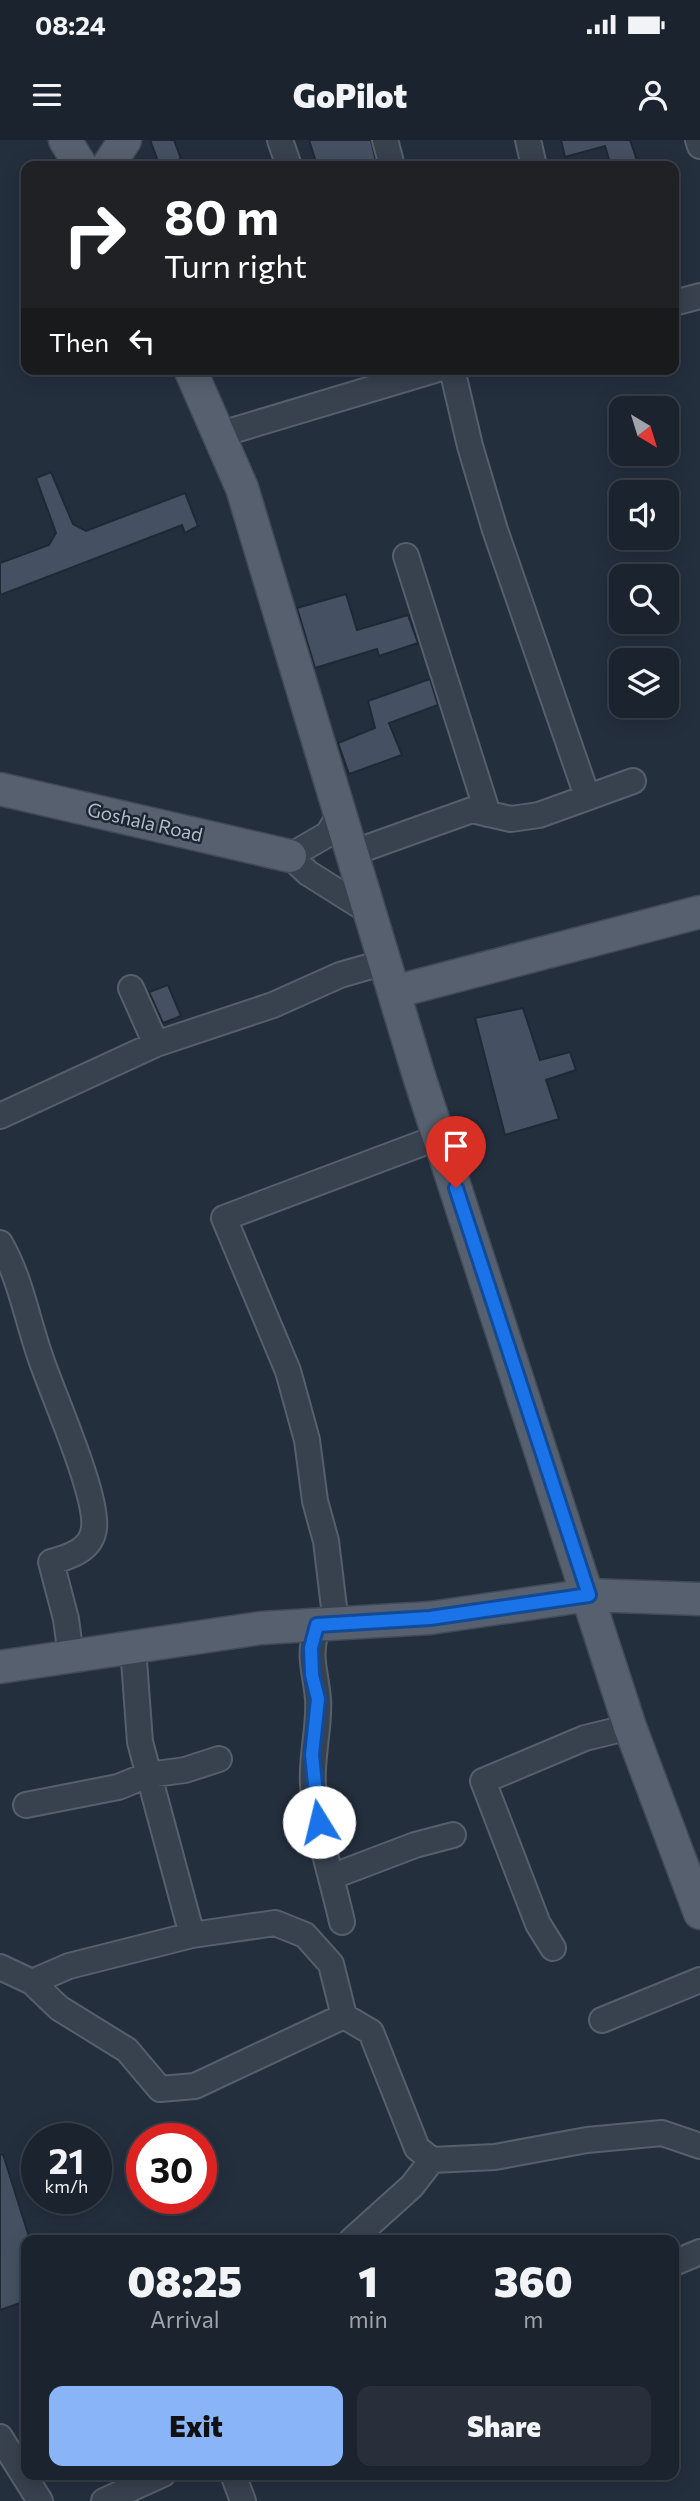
<!DOCTYPE html>
<style>
body{margin:0;font-family:Commissioner,sans-serif;background:#282f3a;color:#f1f3f6;height:100vh;display:flex;flex-direction:column;font-size:26px;white-space:nowrap}
*{box-sizing:border-box;margin:0}
p{font-size:23px;color:#a0a4aa}
.icon{flex:none;width:38px;height:38px;fill:none;stroke:currentColor;stroke-width:2;stroke-linecap:round;stroke-linejoin:round}
.map{position:relative;flex:1;overflow:hidden}
.drawer{position:absolute;left:21px;top:2095px;width:658px;height:245px;display:flex;flex-direction:column;background:#1b232e;border-radius:14px;box-shadow:0 4px 18px #0003,0 0 0 2px #39404a}
.drawer>*{flex:none}
.hud{position:absolute;left:21px;top:21px;width:658px;height:214px;border-radius:14px;box-shadow:0 4px 18px #0003,0 0 0 2px #39404a;background:#202124;color:#fff;overflow:hidden}
.needle{width:46px;rotate:142deg}
.buttons{position:absolute;left:609px;top:256px;display:grid;gap:14px}
.buttons a{display:grid;place-items:center;width:70px;height:70px;border-radius:14px;background:#1b232e;box-shadow:0 4px 18px #0003,0 0 0 2px #39404a;font-size:35px}
.speed{position:absolute;left:21px;top:1983px;display:flex;gap:14px;font-size:35px;font-weight:700;text-align:center}
.speed>*{display:grid;place-content:center;width:91px;height:91px;border-radius:50%;background:#1b232e;box-shadow:0 4px 18px #0003,0 0 0 2px #39404a;line-height:1}
.speed small{font-size:18px;font-weight:400}
.speed .limit{border:10px solid #d22;background:#fff;color:#111}
.pin{position:absolute;display:grid;place-items:center;width:60px;height:60px;color:#fff;margin:-72px -30px;border-radius:50% 50% 50% 0;rotate:-45deg;box-shadow:0 0 7px #0007}
.pin .icon{rotate:45deg}
.me{position:absolute;width:77px;margin:-38px;rotate:351deg;stroke-linejoin:round;filter:drop-shadow(0 0 5px #0008)}
.turn{display:flex;align-items:center;gap:24px;height:147px;padding:0 28px;font-size:32px}
.turn .icon{width:91px;height:91px;stroke-width:2.5}
.turn b{display:block;font-size:49px;line-height:60px}
.then{display:flex;align-items:center;height:66px;padding:0 28px;background:#0003;gap:14px;font-size:26px}
.eta{display:flex;justify-content:space-evenly;align-items:center;height:119px;text-align:center}
.eta b{font-size:42px;font-weight:800;line-height:49px}
.primary-button{display:flex;gap:14px;margin-top:auto;padding:14px 28px}
.primary-button a{flex:1;height:80px;border-radius:14px;background:#8ab4f8;color:#111;font-size:28px;font-weight:800;line-height:80px;text-align:center}
.primary-button a+a{background:#282f3a;color:#f1f3f6}
.status{display:flex;justify-content:space-between;align-items:center;height:49px;padding:0 35px;background:#1b232e;direction:ltr}
.status svg{height:19px;fill:currentColor}
header{display:flex;justify-content:space-between;align-items:center;height:91px;padding:0 28px;background:#1b232e;font-size:32px;font-weight:800}
.map>svg:first-child{display:block}
.building{fill:#455162;stroke:#1f2835;stroke-width:2}
.lines{fill:none;stroke-linecap:round;stroke-linejoin:round}
.minor-casing{stroke:#565f6c;stroke-width:28}
.major-casing{stroke:#414a57;stroke-width:35}
.minor{stroke:#38414e;stroke-width:24}
.major{stroke:#56606e;stroke-width:32}
.route-casing{stroke:#114b97;stroke-width:18}
.route{stroke:#1a73e8;stroke-width:12}
.labels{text-anchor:middle;stroke-width:5;stroke-linejoin:round;paint-order:stroke}
.street-label{font-size:19px;fill:#b4bcc9;stroke:#1d2633}
</style>
<div class="status"><b>08:24</b><svg viewBox="0 0 49 12"><path d="M0 12V9h3v3zM5 12V6h3v6zM10 12V3h3v9zM15 12V0h3v12zM26 1h20v11H26zM47 4h2v5h-2z"/></svg></div>
<header><svg class="icon" aria-label="menu" viewBox="0 0 24 24"><path d="M4 6h16M4 12h16M4 18h16"/></svg>GoPilot<svg class="icon" aria-label="person" viewBox="0 0 24 24"><circle cx="12" cy="8" r="4"/><path d="M4 21q1-7 8-7t8 7"/></svg></header>
<div class="map">
<svg width="700" height="2361" viewBox="0 0 700 2361">
<rect width="100%" height="100%" fill="#242f3e"/>
<path class="building" d="M150,0H174L181,19L160,26Z
M309,0H371L377,26H340L338,21L317,25Z
M561,0H630L639,26H611L605,6L565,17Z
M51,332L73,384L86,391L185,353L198,386L185,393L182,385L0,455V423L49,405L56,393L36,338Z
M346,454L357,490L408,475L418,503L379,516L377,509L315,528L297,468Z
M430,539L438,565L389,583L402,615L349,634L338,603L375,588L368,561Z
M168,845L181,876L163,883L149,852Z
M523,868L540,920L570,912L576,930L546,940L559,979L505,995L475,878Z
M3,2014L30,2100H26V2161L0,2170V2015Z"/>
<g class="lines">
<defs>
<path id="minor" d="M280,0L289,26
M385,0L392,26
M528,0L534,26
M698,0L700,6
M674,163L700,156
M452,229L470,306L495,390L587,656
M218,295L438,229
M406,416L488,674
M340,674L328,694L290,716L308,733L370,772
M352,713L472,670L511,679L539,675L633,641
M131,848L156,904
M0,976L156,904L273,865L340,835L385,822
M0,1103C21,1139 27,1180 41,1219C53,1255 98,1355 94,1388C92,1410 69,1417 51,1422L66,1479L71,1517
M336,1484L326,1401L315,1361L307,1300L288,1231L224,1078L439,997
M317,1485C308,1521 315,1526 318,1559C320,1587 311,1616 313,1645C316,1691 332,1737 342,1782
M133,1507L140,1602L192,1795
M26,1665L118,1647L148,1635L185,1630L219,1619
M331,1737L415,1705L453,1695
M553,1808L538,1784L483,1641L585,1598L630,1587
M0,1827L32,1842L59,1868L127,1910L160,1949L195,1946L344,1876L371,1892L417,2008L432,2020L495,2017L587,2000L662,1993L700,2006
M32,1842L69,1826L192,1795L275,1783L305,1795L331,1824L344,1876
M602,1880L700,1840
M352,2100L412,2046L432,2020
M674,2123L700,2112
M0,2297L40,2361
M233,2334L243,2361
M104,2361L163,2334"/>
<path id="major" d="M65,0L81,26
M108,26L125,0
M190,229L242,348L419,936L630,1587L700,1773
M0,649L290,716
M394,852L700,772
M0,1527L261,1488L430,1478L589,1455L700,1459"/>
</defs>
<use href="#minor" class="minor-casing"/>
<use href="#major" class="major-casing"/>
<use href="#minor" class="minor"/>
<use href="#major" class="major"/>
</g>
<g class="lines">
<defs>
<path id="route" d="M319,1682L312,1615L318,1559L312,1535L311,1508L317,1485L430,1478L589,1455L456,1048"/>
</defs>
<use href="#route" class="route-casing"/>
<use href="#route" class="route"/>
</g>
<g class="labels">
<g class="street-label">
<text transform="translate(145 682) rotate(13)" y="7">Goshala Road</text>
</g>
</g>
</svg>
<div class="buttons">
<a><svg class="needle" viewBox="-14 -14 28 28"><path d="M0-13l5 13h-10z" fill="#e53935"/><path d="M0 13l5-13h-10z" fill="#a0a4aa"/></svg></a>
<a><svg class="icon" aria-label="sound" viewBox="0 0 24 24"><path d="M4 9h4l5-4v14l-5-4H4zM17 9q2 3 0 6"/></svg></a>
<a><svg class="icon" aria-label="search" viewBox="0 0 24 24"><circle cx="10" cy="10" r="6"/><path d="M15 15l6 6"/></svg></a>
<a><svg class="icon" aria-label="layers" viewBox="0 0 24 24"><path d="M12 4l9 5-9 5-9-5zM3 14l9 5 9-5"/></svg></a>
</div>
<div class="speed"><div>21<small>km/h</small></div><div class="limit">30</div></div>
<div class="pin" style="left:456px;top:1048px;background:#d93025"><svg class="icon" aria-label="arrive" viewBox="0 0 24 24"><path d="M6 21V4h12l-3 4 3 4H6"/></svg></div>
<svg class="me" style="left:319px;top:1682px" viewBox="-20 -20 40 40"><circle r="19" fill="#fff"/><path d="M0-13L10 11 0 6-10 11z" fill="#1a73e8"/></svg>
<div class="hud">
<div class="turn"><svg class="icon" aria-label="right" viewBox="0 0 24 24"><path d="M7 20v-9h11M14 6l5 5-5 5"/></svg><div><b>80 m</b>Turn right</div></div>
<div class="then">Then<svg class="icon" aria-label="left" viewBox="0 0 24 24"><path d="M17 20v-9H6M10 6l-5 5 5 5"/></svg></div>
</div>
<section class="drawer">
<div class="eta">
<div><b>08:25</b><p>Arrival</p></div>
<div><b>1</b><p>min</p></div>
<div><b>360</b><p>m</p></div>
</div>
<div class="primary-button"><a>Exit</a><a>Share</a></div>
</section>
</div>
